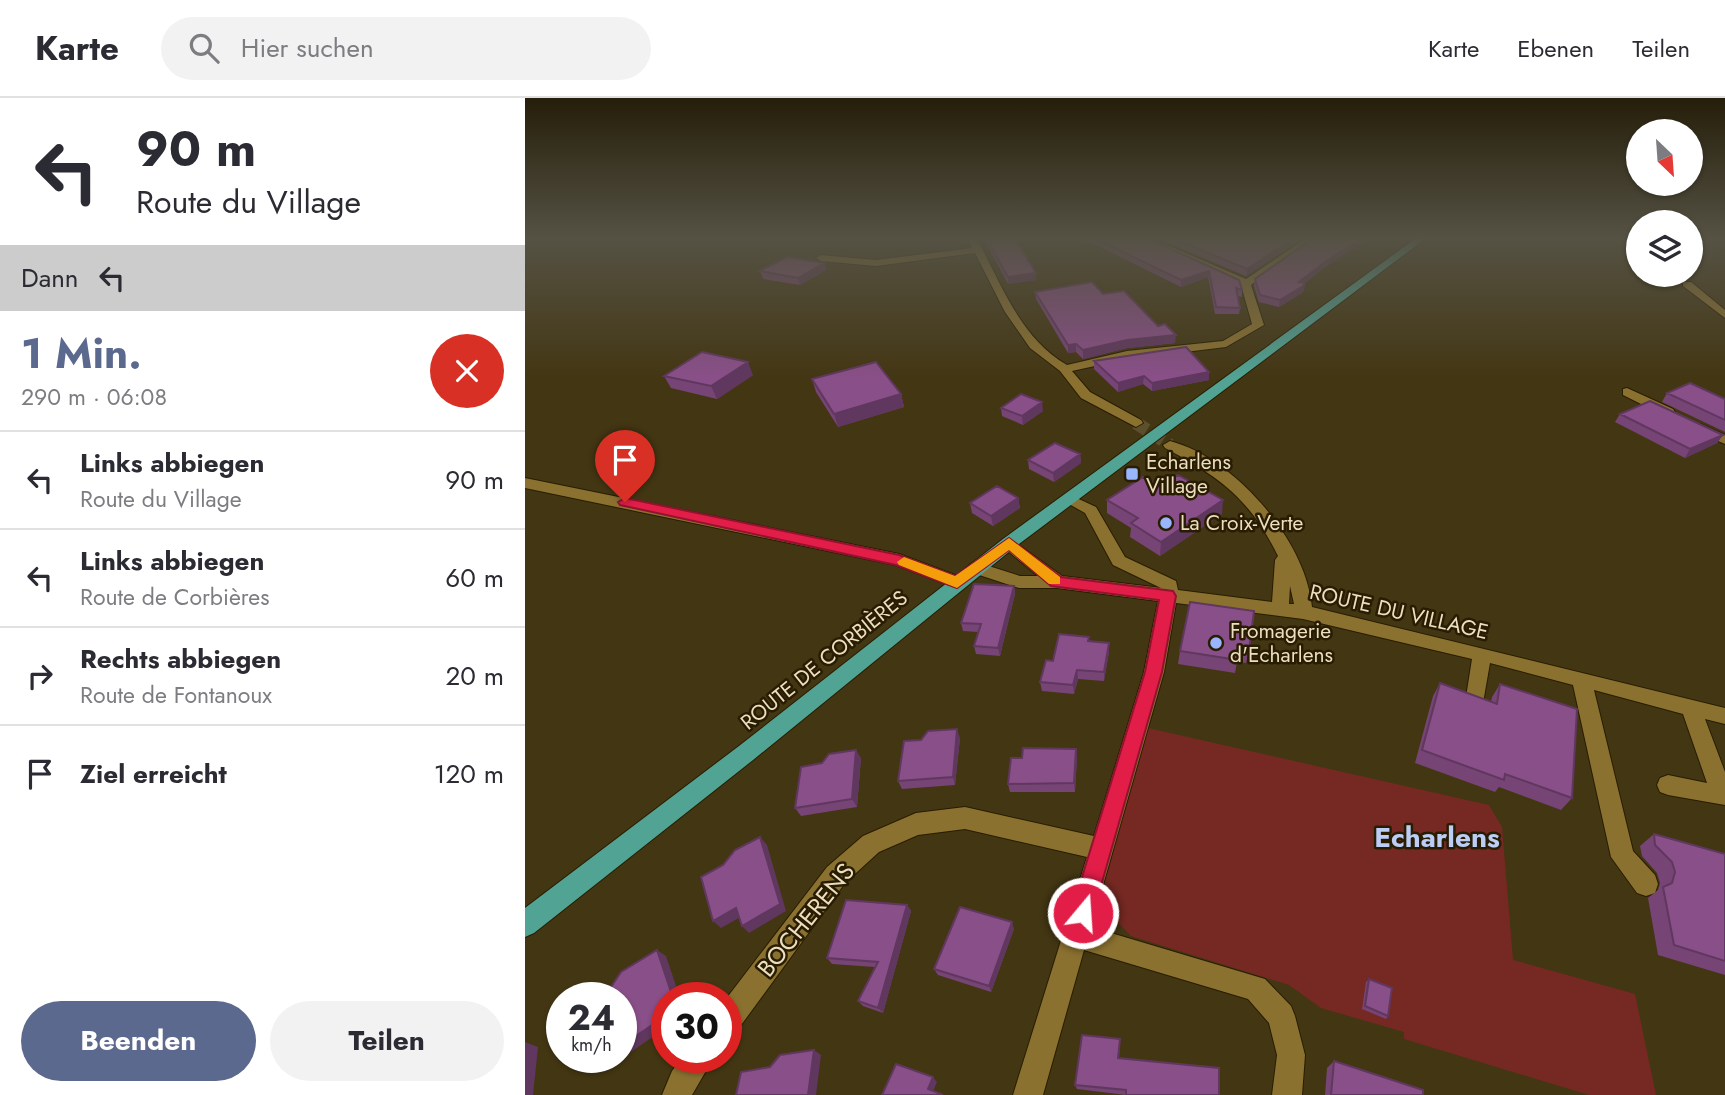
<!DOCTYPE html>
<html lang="de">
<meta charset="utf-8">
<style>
body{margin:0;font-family:Jost,sans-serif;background:#f2f2f3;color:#2b2b33;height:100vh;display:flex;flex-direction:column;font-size:26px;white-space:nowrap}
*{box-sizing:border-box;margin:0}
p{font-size:23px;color:#7c7c81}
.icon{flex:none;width:38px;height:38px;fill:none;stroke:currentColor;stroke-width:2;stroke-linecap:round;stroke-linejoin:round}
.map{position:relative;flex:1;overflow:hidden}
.sheet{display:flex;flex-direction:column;background:#fff;width:525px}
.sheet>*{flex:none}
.guide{background:#fff;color:#2b2b33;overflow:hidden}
.needle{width:46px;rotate:155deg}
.buttons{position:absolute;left:1101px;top:21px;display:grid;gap:14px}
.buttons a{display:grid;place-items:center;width:77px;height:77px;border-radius:50%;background:#fff;box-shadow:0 2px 5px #0004;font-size:35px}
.speed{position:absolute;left:21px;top:884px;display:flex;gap:14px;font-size:35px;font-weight:700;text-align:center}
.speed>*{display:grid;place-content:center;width:91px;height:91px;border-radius:50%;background:#fff;box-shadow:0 2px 5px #0004;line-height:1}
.speed small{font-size:18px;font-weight:400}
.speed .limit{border:10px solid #d22;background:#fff;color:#111}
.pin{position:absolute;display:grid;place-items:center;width:60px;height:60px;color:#fff;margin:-72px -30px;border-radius:50% 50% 50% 0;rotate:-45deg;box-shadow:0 0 7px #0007}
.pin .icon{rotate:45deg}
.me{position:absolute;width:77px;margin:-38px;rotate:18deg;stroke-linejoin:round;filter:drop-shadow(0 0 5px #0008)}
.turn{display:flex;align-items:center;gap:24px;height:147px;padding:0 21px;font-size:32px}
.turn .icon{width:91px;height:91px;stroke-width:2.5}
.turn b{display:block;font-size:49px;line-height:60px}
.then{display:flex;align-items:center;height:66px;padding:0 21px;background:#0003;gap:14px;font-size:26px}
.round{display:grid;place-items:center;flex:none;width:74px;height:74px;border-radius:37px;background:#f2f2f3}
.overview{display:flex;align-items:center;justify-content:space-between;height:119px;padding:0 21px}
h1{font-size:42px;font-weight:700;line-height:52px;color:#5c698e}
.cta{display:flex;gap:14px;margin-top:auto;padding:14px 21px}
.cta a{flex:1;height:80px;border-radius:42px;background:#5c698e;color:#fff;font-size:28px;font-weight:700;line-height:80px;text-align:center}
.cta a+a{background:#f2f2f3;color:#2b2b33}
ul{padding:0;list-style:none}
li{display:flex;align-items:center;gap:21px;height:98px;padding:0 21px;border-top:2px solid #e1e1e2}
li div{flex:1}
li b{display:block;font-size:26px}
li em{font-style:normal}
header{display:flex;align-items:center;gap:42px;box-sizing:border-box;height:98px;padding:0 35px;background:#fff;border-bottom:2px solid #e1e1e2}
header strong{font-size:33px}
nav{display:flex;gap:38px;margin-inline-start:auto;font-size:24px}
.search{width:490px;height:63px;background:#f2f2f3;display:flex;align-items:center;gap:18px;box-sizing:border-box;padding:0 24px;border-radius:38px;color:#7c7c81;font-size:26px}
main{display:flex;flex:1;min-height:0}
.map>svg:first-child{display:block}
.green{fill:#762922}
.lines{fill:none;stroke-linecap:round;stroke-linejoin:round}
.minor-tunnel{stroke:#5c4f2d;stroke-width:13;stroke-dasharray:13 6;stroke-linecap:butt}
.minor-casing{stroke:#291d00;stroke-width:2}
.major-casing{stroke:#291d00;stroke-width:2}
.minor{fill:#8b7130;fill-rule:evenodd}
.major{fill:#51a394;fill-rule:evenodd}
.wall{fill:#764475}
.shaded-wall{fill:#60375f}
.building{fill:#894f88;stroke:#60375f;stroke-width:2}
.route{fill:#e11d48;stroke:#92132f;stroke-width:2}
.slow{fill:#f59e0b}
.poi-dot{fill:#99b5fd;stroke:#281d02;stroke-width:2.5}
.labels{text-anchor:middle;stroke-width:5;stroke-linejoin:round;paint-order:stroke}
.poi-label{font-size:21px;fill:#ecdebe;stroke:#281d02;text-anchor:start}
.street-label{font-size:21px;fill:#ecdebe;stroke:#281d02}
.near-street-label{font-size:24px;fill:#ecdebe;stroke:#281d02}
.near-quarter-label{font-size:28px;font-weight:bold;fill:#bccdf6;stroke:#281d02}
</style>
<header>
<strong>Karte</strong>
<div class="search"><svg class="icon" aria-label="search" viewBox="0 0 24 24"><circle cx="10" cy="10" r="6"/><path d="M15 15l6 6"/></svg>Hier suchen</div>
<nav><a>Karte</a><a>Ebenen</a><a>Teilen</a></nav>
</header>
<main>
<section class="sheet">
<div class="guide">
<div class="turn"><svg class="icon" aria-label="left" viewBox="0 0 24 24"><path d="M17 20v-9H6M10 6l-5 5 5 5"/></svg><div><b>90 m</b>Route du Village</div></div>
<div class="then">Dann<svg class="icon" aria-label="left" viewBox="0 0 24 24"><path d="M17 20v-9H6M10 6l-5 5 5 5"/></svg></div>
</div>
<div class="overview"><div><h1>1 Min.</h1><p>290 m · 06:08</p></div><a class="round" style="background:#d93025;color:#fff"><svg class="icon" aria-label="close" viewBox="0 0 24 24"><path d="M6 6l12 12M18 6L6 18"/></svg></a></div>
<ul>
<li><svg class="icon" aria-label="left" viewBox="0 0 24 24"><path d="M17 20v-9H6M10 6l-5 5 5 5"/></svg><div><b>Links abbiegen</b><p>Route du Village</p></div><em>90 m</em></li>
<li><svg class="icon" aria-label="left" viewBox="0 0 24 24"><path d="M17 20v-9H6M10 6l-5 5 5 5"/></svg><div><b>Links abbiegen</b><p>Route de Corbières</p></div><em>60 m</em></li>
<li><svg class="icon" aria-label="right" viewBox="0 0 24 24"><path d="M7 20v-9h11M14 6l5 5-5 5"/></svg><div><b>Rechts abbiegen</b><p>Route de Fontanoux</p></div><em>20 m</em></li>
<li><svg class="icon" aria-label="arrive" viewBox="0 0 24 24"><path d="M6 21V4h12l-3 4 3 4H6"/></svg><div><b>Ziel erreicht</b></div><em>120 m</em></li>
</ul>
<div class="cta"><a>Beenden</a><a>Teilen</a></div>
</section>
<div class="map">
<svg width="1200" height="997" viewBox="0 0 1200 997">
<rect width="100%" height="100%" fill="#433613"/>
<path class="green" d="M623,630L964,707L977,729L988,862L1110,896L1131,997H1064L879,941V934L796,910L764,887L606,838L582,813L578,784Z"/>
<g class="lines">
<path class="minor-tunnel" d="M611,325L645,347"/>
<defs>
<path id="minor" d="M442,141H452C476,185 495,240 542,267L602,253L698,243L727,226L716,187L706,180L617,141H628L721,181L780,141H790L726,187L739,227L701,249L602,261L547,273L565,294L616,322L618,325L611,329L556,300L535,273L505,250L480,214L450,155L351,168L296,163L291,160L296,157L351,162L447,150Z
M1158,184H1166L1200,212V220L1158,188Z
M1102,290L1148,311L1150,314L1148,317H1138L1098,297V291Z
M1175,326L1200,337V346L1170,333L1168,330Z
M645,343C710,360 781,443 787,509L1200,610V626L1180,621L1200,674V707L1143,697L1135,694L1132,687L1135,680L1143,677L1182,685L1158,616L1069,592L1108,753L1130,777L1133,786L1130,795L1121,798L1112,795L1086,759L1048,587L965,565L958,605L951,607L944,605L941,599L947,561L778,521L651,505L639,574L566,829L740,881L766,908L770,918L780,957L777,997H747L752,957L744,925L723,901L559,852L518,997H488L562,759L440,731L393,737L354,754L320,785L211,934L201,938V901L302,769L338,738L391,715L440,709L569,738L619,574L633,503L532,490H494L445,474L443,470L445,466L451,464L495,478H513L478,449L476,445L478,441L484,440L537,478L636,490L588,467L560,415L535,401L543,396L571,409L600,459L651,483L653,492L747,504L750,462L753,458C725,401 695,379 640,350L638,347ZM765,488L769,506H764Z
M0,380L374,456L438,480L441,484L432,490L370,467L0,390Z
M157,959H189L167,997H137L147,973Z"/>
<path id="major" d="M890,141H900L490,449L228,662L9,835L0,839V810L214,648L478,441Z"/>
</defs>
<use href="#minor" class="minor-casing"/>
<use href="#major" class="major-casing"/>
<use href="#minor" class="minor"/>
<use href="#major" class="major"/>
</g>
<path class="wall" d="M459,141H490L511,175V182L483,186Z
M559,141H623L717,192V199L713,198L715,210L714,216H690L683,179L656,189Z
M634,141H776L721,178Z
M788,141H843L799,170L780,185L779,192L777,195L754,209L734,204L729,188L730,181Z
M299,165L301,172L275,187L238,181L235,173Z
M510,194L578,196L650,245L602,250L558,261L551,254L543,255L511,201Z
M569,263L684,282L627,293L618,286L593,294L569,271Z
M228,277L192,301L146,290L139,278Z
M287,281L376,296L379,309L313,329L291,294Z
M1142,295L1200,301V334L1137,304Z
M476,310L518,313L498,327L477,318Z
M1095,316L1198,337L1192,345L1160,360L1090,324Z
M555,356L556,365L529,384L504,371L503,362Z
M635,389L697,416L635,458L605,439L606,430L582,415V402Z
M493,400L495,410L468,428L447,415L445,405Z
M489,488L490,496L475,558L451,556L449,548L453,534L438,533L436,525Z
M665,504L724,552L721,565L712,564L710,575L653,566L655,553Z
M564,539V543L584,545V554L579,583L553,581L549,596L517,593L515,584L528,563Z
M915,585L966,604L967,599L975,586L1047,700L1036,712L974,689L970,694L890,665L908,598Z
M435,640L430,687L377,691L373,683Z
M551,651L552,659L550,694H485L483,686L497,660Z
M336,660L332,709L276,718L270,710Z
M1129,736L1200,756V877L1133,857L1123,800L1133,792L1135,785L1132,775L1117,758L1115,748Z
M382,807L386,813L358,915L338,908L333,903L350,869L307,866L302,860Z
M489,831L466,894L413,877L409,871Z
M844,881L863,918L861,921L837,911L841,884Z
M595,946L594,960L694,970L601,997L552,991L550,987Z
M809,963L898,997H800L802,970Z"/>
<path class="shaded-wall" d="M768,141H776L721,178L722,171Z
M836,141H843L799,170L773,190L774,184L800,164Z
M299,165L301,172L275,187L273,180Z
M684,173L683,179L656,189V182Z
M511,175V182L483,186V179Z
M780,185L779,192L777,195L754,209L755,202Z
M651,237L650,245L602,250L558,261V252L602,242Z
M551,246V254L543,255V247Z
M223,264L228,277L192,301L186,288Z
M684,274V282L627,293V285Z
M619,278L618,286L593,294V285Z
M376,296L379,309L313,329L309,316Z
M517,304L518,313L498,327L497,318Z
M1198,337L1192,345L1160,360L1165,351Z
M555,356L556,365L529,384L528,375Z
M493,400L495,410L468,428L466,418Z
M698,402L697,416L635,458L636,444Z
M489,488L490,496L475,558L473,550Z
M584,545V554L579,583V574Z
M552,572L553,581L549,596L548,587Z
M432,631L435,640L430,687L428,679Z
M551,651L552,659L550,694L549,685Z
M331,652L336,660L332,709L327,701Z
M235,739L242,747L261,813L224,835L217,828Z
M382,807L386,813L358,915L353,910Z
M211,810L219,817L196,830L188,823Z
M487,824L489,831L466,894L464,888Z
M132,852L141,858L155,900H148Z
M142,917V929L87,967L75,962L80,959H96V948Z
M0,944L13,949L8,997H0Z
M289,952L296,957L291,997H283Z
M408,979L412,984L407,996L403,991Z"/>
<path class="building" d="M462,141H490L511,175L483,179Z
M571,141H624L714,182L717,192L711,190L715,210L691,209L684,173L656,182Z
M649,141H768L722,171Z
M787,141H836L800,164L774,184L780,185L778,188L755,202L735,197L730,181Z
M262,159L299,165L273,180L235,173Z
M567,184L578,196L599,193L633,228L640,226L651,237L602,242L558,252L551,246L543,247L510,194Z
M661,249L684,274L627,285L619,278L593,285L569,263Z
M177,254L223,264L186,288L139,278Z
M351,264L376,296L309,316L287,281Z
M1165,285L1200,301V322L1142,295Z
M496,296L517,304L497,318L476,310Z
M1125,303L1198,337L1165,351L1095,316Z
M530,345L555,356L528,375L503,362Z
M653,377L698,402L636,444L606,425L613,420L582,402L618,379L635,389Z
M472,388L493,400L466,418L445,405Z
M449,486L489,488L473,550L449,548L456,526L436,525Z
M665,504L729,513L724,552L714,550L713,562L655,553Z
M534,536L564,539L563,543L584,545L579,574L552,572L548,587L515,584L521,562L528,563Z
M915,585L972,606L975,586L1052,611L1047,700L980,676L979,682L897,652Z
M432,631L428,679L373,683L379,643L396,642L403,633Z
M498,650L551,651L549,685L483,686L486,660H497Z
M331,652L327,701L270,710L276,669L297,665L304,656Z
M1129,736L1200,756V863L1149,847L1138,789L1147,785L1150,774L1147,764L1130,747Z
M235,739L255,806L217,828L211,810L188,823L176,779L198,767L210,752Z
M321,802L382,807L353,910L333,903L353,864L302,860Z
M435,809L487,824L464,888L409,871Z
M132,852L148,900H142V917L96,948V900H72L84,892L96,874Z
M844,881L867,890L863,918L840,908Z
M557,937L595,941L593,960L694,970V997H601V992L550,987Z
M289,952L283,997H211L216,974L245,969L255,957Z
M809,963L898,992V997H806Z
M371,966L408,979L403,991L418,997H357Z"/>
<linearGradient id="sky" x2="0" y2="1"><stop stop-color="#251e0a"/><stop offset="0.5" stop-color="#555244"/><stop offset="1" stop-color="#555244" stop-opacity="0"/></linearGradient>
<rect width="1200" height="280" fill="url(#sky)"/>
<path class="route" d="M100,400L374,457L430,478L484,440L536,479L648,493L651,498L637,574L566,823L558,827L550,823L546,815L620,574L634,502L526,488L484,452L432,490L371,467L95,407L93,404Z"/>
<path class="slow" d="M484,440L535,479V486H524L484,452L432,490L374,467L372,464L379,459L430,478Z"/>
<g class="poi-dot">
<rect x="600" y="369" width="14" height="14" rx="3.5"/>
<circle cx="641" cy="425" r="7"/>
<circle cx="691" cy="545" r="7"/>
</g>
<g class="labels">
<g class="poi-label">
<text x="621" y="371">Echarlens<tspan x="621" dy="24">Village</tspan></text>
<text x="655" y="432">La Croix-Verte</text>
<text x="705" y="540">Fromagerie<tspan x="705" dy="24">d'Echarlens</tspan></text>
</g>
<g class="street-label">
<text transform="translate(874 514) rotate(13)" y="7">ROUTE DU VILLAGE</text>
<text transform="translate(299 562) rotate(-39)" y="7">ROUTE DE CORBIÈRES</text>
</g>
<g class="near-street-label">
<text transform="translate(281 822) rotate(-51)" y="8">BOCHERENS</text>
</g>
<g class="near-quarter-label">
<text x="912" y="749">Echarlens</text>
</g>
</g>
</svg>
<div class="buttons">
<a><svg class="needle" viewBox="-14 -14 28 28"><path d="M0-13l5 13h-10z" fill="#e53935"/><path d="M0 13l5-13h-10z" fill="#7c7c81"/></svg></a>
<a><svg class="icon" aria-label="layers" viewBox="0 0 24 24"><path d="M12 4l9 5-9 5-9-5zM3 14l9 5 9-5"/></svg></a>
</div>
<div class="speed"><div>24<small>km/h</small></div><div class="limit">30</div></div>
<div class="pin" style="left:100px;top:404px;background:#d93025"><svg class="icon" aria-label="arrive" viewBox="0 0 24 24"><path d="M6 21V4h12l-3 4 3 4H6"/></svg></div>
<svg class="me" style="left:558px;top:815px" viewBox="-20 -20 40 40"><circle r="17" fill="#e11d48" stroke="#fff" stroke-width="3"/><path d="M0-11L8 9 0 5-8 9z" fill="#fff"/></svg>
</div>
</main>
